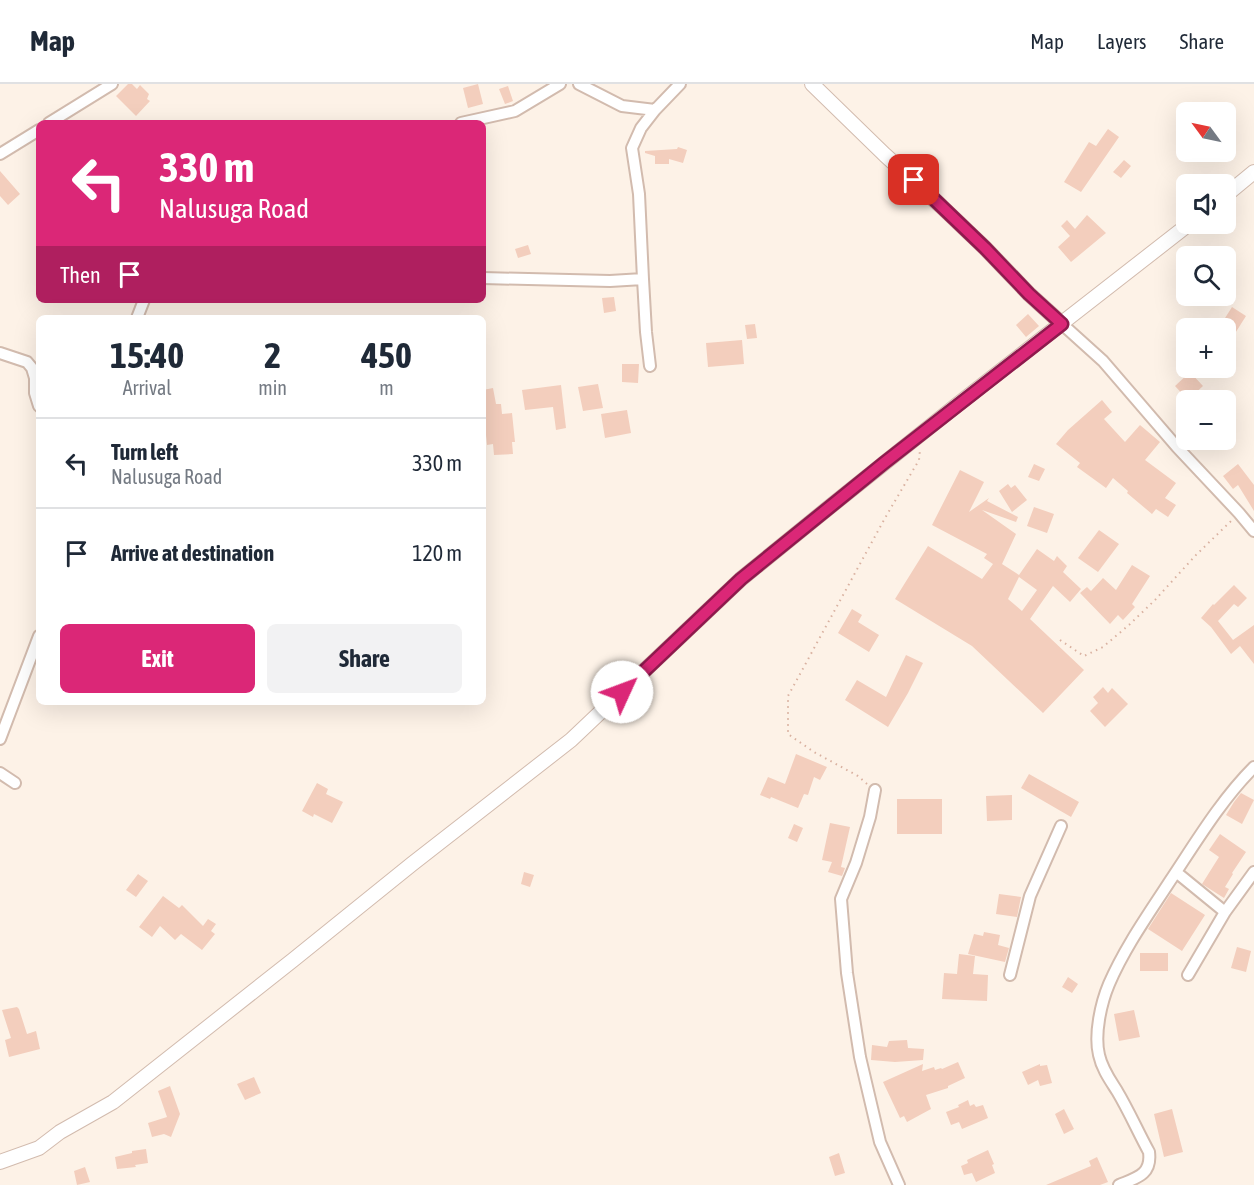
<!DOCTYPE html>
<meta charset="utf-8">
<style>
body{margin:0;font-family:"Asap Condensed",sans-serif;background:#f2f2f3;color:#1f2937;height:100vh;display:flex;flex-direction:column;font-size:22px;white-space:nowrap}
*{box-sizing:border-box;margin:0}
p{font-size:20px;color:#747a83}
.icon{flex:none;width:33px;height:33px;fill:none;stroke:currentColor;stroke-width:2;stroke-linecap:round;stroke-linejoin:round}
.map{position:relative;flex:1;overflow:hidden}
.details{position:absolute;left:36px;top:231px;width:450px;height:390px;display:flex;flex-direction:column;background:#fff;border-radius:9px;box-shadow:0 6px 24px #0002}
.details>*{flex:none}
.top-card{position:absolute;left:36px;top:36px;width:450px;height:183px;border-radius:9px;box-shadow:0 6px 24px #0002;background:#db2777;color:#fff;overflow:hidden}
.needle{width:39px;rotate:303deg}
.controls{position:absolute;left:1176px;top:18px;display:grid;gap:12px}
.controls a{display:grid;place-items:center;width:60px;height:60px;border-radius:9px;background:#fff;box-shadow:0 6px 24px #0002;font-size:30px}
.pin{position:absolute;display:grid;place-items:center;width:51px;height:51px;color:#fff;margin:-26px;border-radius:12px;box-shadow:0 3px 9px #0006}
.me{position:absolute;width:66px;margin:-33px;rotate:47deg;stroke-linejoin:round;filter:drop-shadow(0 0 4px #0008)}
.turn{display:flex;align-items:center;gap:21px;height:126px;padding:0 24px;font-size:27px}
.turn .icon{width:78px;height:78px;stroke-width:2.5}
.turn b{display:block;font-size:42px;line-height:51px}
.then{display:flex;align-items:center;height:57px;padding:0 24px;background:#0003;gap:12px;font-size:22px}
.eta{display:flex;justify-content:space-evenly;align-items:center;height:102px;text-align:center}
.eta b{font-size:36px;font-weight:700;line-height:42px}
.action{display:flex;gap:12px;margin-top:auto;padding:12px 24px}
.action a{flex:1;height:69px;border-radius:9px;background:#db2777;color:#fff;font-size:24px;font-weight:700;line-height:69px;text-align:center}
.action a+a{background:#f2f2f3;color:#1f2937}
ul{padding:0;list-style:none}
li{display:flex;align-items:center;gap:18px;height:90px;padding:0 24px;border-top:2px solid #e0e1e3}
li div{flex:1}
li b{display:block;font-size:22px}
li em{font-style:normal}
header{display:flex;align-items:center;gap:36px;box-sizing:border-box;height:84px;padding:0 30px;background:#fff;border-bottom:2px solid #e0e1e3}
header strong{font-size:28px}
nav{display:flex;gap:33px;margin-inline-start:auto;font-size:21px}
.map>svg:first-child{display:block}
.building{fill:#f3cebd;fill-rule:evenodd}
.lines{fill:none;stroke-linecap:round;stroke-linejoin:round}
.minor-casing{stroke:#d2bbae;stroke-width:14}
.tertiary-casing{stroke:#d2bbae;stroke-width:16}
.path{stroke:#d9b1a0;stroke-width:2;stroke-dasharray:1.5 4.5;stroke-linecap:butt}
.minor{stroke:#fff;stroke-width:10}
.tertiary{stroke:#fff;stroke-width:14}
.route-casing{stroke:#8e194d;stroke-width:15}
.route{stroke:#db2777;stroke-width:10}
</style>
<header>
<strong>Map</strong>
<nav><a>Map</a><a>Layers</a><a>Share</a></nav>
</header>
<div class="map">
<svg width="1254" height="1101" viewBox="0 0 1254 1101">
<rect width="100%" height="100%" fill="#fdf2e7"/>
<path class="building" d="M128,0H132L137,5L140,1L149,10L147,15L150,17L136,32L116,12Z
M478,0L483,20L468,24L463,4Z
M508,2L513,17L505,20L499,5Z
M1108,45L1119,53L1081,108L1064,98L1089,58L1096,62Z
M678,63L687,66L683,79L669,75V80H655V72L645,69V67L677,65Z
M1124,76L1131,82L1121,94L1113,88Z
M0,87L20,110L8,121L0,112Z
M1087,131L1106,149L1071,178L1058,163L1070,152L1061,142L1067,136L1075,145Z
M528,161L531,170L518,174L515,165Z
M614,213L616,227L604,229L602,214Z
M1232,223L1246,232L1234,251L1220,242Z
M1028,230L1039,242L1026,253L1016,241Z
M755,240L757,254L747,255L745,241Z
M742,256L744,280L708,283L706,259Z
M622,280H639L638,299L622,298Z
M1190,288L1203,302L1188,316L1175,302Z
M598,300L603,324L583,327L578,303Z
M561,301L566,344L556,346L553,323L525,326L522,306Z
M493,304L496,320H501L502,330L512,329L515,358H512L513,370L494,371L493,360L487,361L483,321V306Z
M1102,316L1112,328L1104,335L1125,358L1140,341L1160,358L1145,376L1176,399L1165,414L1176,421L1168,433L1156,425L1152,430L1127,409L1128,407L1113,394L1106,404L1077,383L1080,379L1056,360L1068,346Z
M627,326L631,349L605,354L601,330Z
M1034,380L1045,385L1039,397L1028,393Z
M1238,380L1254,401V427L1238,401L1233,405L1223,392Z
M960,386L984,398L969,428L989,414L987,417L1018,433L1016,438L982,426L1016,450L1002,480L1019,491L1037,465L1054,477L1057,472L1067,482L1063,488L1081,505L1070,518L1053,502L1030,535L1084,586L1043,629L972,562L895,515L928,462L982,495L993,480L984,474L987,470L932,441ZM1019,493L1037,506L1022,527L1008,515Z
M1008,400L1011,404L1015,401L1027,416L1012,428L999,407Z
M1034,423L1054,430L1047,449L1027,442Z
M1099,446L1119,460L1098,488L1078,474Z
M1132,481L1150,492L1132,520L1135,523L1123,536L1118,531L1110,540L1080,509L1087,503L1091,507L1103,494L1116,506Z
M1234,501L1247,514L1238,523L1234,520L1218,537L1233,556L1254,541V580L1240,562L1231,570L1211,543L1201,534L1213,520L1214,521Z
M852,525L862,531L858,538L879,551L869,568L838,549Z
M906,571L923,579L908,609L888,643L845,616L857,596L886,613Z
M1103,603L1108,609L1112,604L1128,620L1105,643L1090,627L1098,619L1093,613Z
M796,670L827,683L820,696L814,693L808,711L804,710L798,724L771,713L770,715L760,711L768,693L785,700Z
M1029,690L1079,718L1071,733L1021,704Z
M317,699L328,705L326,710L343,718L332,739L314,730L313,733L302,727Z
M1241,709L1254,716L1242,740L1226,731L1234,718Z
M1012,711V736L987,737L986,712Z
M897,715H942V750H897Z
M830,739L850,743L841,783L845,784L842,792L828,788L832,778L822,776Z
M794,740L803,744L797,758L788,754Z
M1220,750L1246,768L1232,789L1233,790L1225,803L1229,805L1224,814L1202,800L1219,773L1209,766Z
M524,788L534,791L530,803L521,800Z
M138,790L148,797L136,813L126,806Z
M1171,809L1205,831L1182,867L1148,845Z
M999,810L1021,813L1017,833L996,830Z
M163,812L179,824L182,821L203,842L208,835L216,840L211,847L215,850L202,866L181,850L175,856L160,842L152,853L139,843Z
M984,848L1000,851L998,861L1009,864L1005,878L968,870L974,850L983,852Z
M1237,863L1251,867L1246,888L1231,884Z
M1140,869H1168V887H1140Z
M959,870L975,872L973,890L988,891L987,917L942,915L944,889L957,890Z
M1068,893L1078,900L1072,909L1062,903Z
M17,923L19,925L27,950L36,947L40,965L9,973L5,956L11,954L2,926Z
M1134,926L1140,953L1119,957L1114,930Z
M907,956L908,964L924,965L923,976L895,978L871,976L872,961L887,963L889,957Z
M958,978L965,994L948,1002V1004L926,1011L931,1025L907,1038L904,1032L900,1034L883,998L923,980L922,987L934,983L935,986L941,984L942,985Z
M1040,980V982L1047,981L1052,999L1040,1002L1038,996L1028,1001L1022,988Z
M254,993L261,1009L245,1016L237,1000Z
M170,1002L180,1030L171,1053L164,1050L152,1053L148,1039L167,1033L158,1007Z
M968,1016L970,1022L974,1020L976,1023L983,1021L988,1034L962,1045L959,1038L951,1041L946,1028L959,1023L958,1021Z
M1064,1025L1074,1045L1064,1050L1055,1030Z
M1172,1025L1183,1068L1164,1073L1154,1030Z
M146,1065L148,1079L135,1081L136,1083L117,1085L115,1073L132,1069V1067Z
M988,1066L994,1080L992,1081L995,1089L976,1098L972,1089L964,1091L961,1082L968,1079L967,1076Z
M839,1069L845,1089L835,1092L829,1073Z
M1097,1073L1108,1098L1100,1101H1046L1091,1082L1089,1077Z
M85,1083L90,1098L77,1101L74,1087Z"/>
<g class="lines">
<defs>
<path id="minor" d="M579,0L622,22L655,26
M49,39L112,0
M461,39L515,27L560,0
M0,70L39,46
M483,194L610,197L643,195L639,110L632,64L641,44L655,26L680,0
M643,195L646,248L650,282
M137,234L144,216
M1062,240L1103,277L1177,363L1239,429L1254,447
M0,269L27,278L32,284L35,294V309L39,322
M0,655L39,552
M0,689L15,699
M875,706L870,733L856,779L841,815L847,889L860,973L880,1058L899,1101
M1176,788L1225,828L1188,891
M1225,828L1254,788
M1010,891L1030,812L1061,742
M1119,1101C1136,1094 1152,1091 1149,1068C1138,1048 1129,1027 1117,1007C1110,996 1102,985 1099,971C1094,950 1101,919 1109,900C1125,863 1148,831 1170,797C1196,758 1221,716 1254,683"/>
<path id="tertiary" d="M812,0L885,71L941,122L985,164L1029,210L1062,240
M1226,111L1254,88
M0,1078L39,1064L60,1048L113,1018L293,876L412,780L571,656L741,495L827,425L957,321L1189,140"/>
</defs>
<use href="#minor" class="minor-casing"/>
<use href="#tertiary" class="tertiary-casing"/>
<path class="path" d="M1060,556L1084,572L1103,563L1130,540L1155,516L1195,472L1231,437
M867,700L858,692L814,668L788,650V612L885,434L919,376L920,366"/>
<use href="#minor" class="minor"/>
<use href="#tertiary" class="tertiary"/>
</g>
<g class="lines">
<defs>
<path id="route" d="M622,608L741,495L884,379L1062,240L1029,210L985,164L914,96"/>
</defs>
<use href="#route" class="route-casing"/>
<use href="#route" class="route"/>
</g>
</svg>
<div class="controls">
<a><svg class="needle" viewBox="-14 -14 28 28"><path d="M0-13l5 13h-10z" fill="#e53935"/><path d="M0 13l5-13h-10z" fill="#747a83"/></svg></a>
<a><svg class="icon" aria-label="sound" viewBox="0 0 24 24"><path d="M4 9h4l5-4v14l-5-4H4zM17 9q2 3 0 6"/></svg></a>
<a><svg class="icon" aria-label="search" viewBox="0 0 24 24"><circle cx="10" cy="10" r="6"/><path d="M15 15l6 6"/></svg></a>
<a>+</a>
<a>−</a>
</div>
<div class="pin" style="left:914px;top:96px;background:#d93025"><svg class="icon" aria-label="arrive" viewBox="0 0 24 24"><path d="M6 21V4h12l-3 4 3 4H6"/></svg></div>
<svg class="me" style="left:622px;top:608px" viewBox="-20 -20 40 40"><circle r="19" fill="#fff"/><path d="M0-13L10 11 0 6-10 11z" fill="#db2777"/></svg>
<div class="top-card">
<div class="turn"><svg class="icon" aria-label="left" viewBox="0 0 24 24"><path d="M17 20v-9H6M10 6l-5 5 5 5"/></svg><div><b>330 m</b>Nalusuga Road</div></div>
<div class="then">Then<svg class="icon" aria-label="arrive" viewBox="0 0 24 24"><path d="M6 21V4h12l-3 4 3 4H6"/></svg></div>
</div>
<section class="details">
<div class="eta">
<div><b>15:40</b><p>Arrival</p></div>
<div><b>2</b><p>min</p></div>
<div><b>450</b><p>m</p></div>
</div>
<ul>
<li><svg class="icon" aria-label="left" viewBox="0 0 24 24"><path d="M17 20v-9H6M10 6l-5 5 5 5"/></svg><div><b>Turn left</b><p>Nalusuga Road</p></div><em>330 m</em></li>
<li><svg class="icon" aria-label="arrive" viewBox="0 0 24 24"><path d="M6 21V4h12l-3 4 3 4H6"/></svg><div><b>Arrive at destination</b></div><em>120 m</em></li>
</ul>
<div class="action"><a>Exit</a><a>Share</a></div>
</section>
</div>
